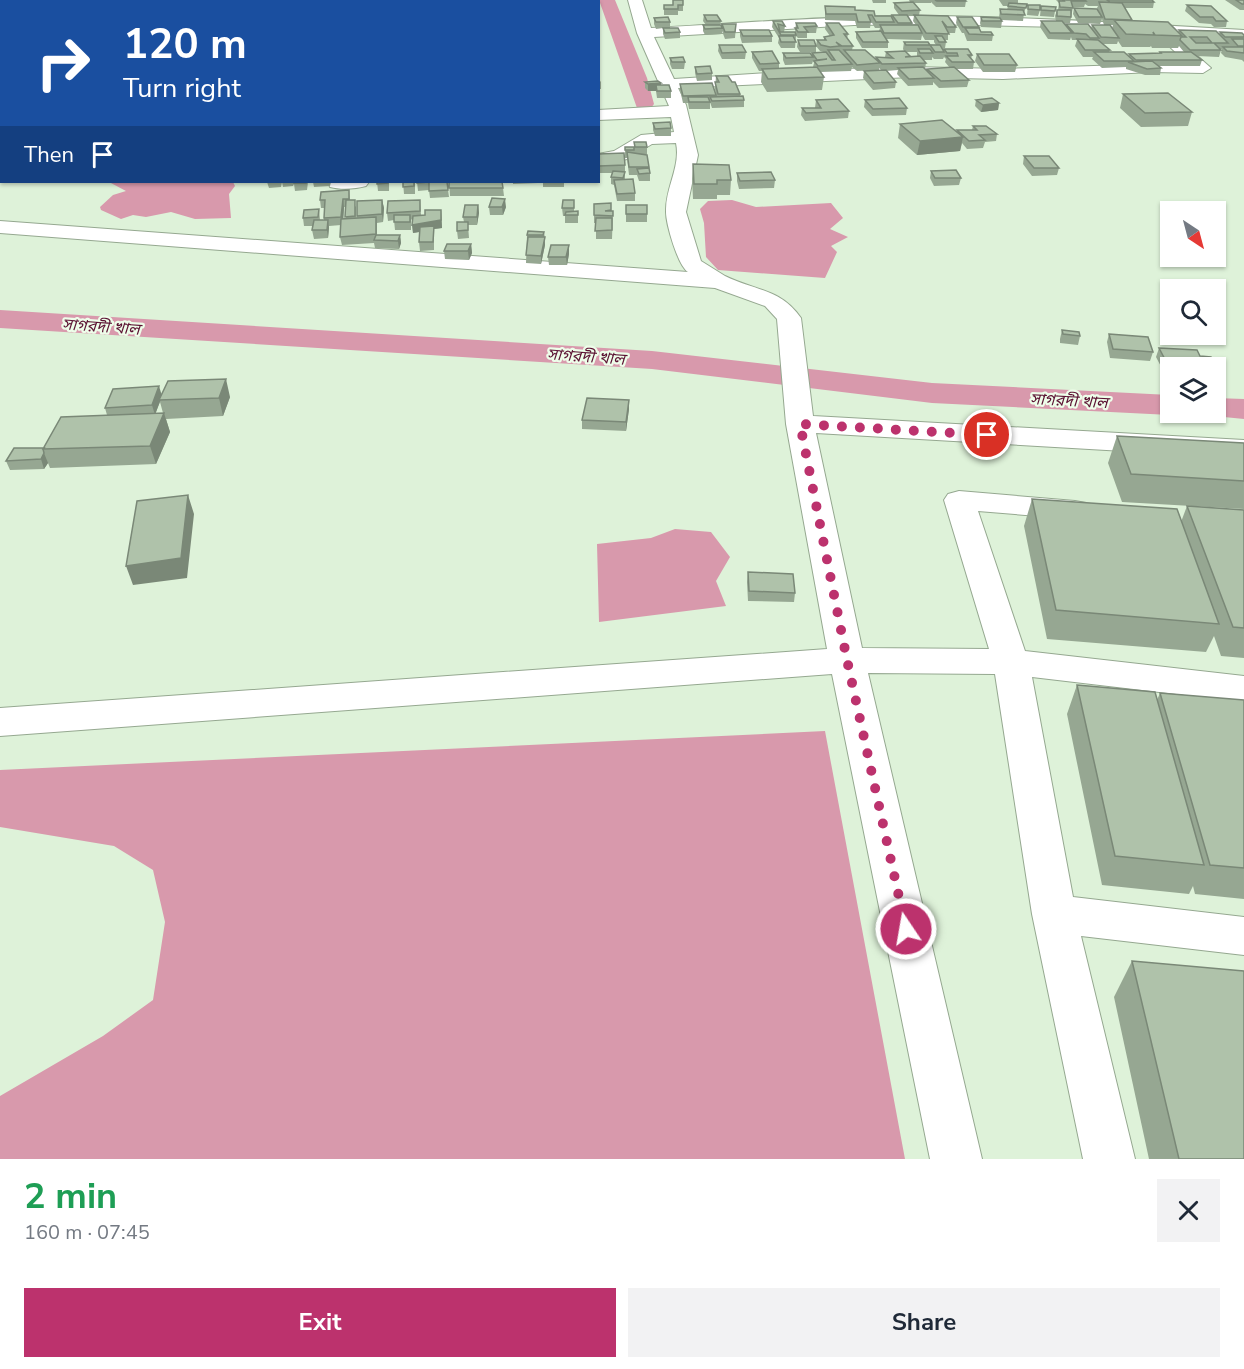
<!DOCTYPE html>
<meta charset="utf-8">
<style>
body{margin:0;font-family:"Nunito Sans","Noto Sans Bengali",sans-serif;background:#f2f2f3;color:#1f2937;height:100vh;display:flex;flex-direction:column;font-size:22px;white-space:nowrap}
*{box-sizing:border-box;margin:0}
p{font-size:20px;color:#747a83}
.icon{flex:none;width:33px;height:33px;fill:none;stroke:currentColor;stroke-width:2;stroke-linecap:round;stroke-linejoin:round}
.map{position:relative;height:1159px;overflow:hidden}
.details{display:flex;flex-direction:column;background:#fff;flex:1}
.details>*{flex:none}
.banner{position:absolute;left:0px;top:0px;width:600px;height:183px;box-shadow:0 2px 4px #0004;background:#1a4fa0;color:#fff;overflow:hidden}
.needle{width:39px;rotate:144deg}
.tools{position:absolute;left:1160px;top:201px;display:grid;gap:12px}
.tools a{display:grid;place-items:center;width:66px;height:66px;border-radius:0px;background:#fff;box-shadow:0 2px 4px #0004;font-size:30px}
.pin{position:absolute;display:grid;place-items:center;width:51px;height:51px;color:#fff;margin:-26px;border:3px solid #fff;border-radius:50%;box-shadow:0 2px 6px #0007}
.me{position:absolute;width:66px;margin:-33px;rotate:348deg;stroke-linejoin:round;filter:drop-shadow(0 0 4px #0008)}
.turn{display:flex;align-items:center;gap:21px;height:126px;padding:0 24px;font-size:27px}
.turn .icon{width:78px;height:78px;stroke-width:2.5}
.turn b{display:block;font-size:42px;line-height:51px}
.then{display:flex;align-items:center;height:57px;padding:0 24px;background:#0003;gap:12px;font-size:22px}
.round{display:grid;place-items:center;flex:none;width:63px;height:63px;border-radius:0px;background:#f2f2f3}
.headline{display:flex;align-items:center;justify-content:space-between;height:102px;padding:0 24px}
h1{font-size:36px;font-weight:700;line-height:45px;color:#1e9e55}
.cta{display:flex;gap:12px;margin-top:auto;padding:12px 24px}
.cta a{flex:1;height:69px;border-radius:0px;background:#bc326d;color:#fff;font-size:24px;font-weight:700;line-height:69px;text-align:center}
.cta a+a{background:#f2f2f3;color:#1f2937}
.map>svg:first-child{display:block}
.water{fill:#d899ac}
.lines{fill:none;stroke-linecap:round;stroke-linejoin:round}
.canal{fill:#d899ac;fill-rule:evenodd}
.minor-casing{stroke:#95a890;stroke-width:2}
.minor{fill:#fff;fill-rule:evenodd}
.wall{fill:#96a792;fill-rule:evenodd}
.shaded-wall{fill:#7a8877}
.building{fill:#afc2aa;stroke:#7a8877;stroke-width:1.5}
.route{stroke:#bc326d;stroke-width:10;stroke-dasharray:0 18}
.labels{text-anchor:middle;stroke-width:4.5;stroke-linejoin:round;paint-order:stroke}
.far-water-label{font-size:16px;font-style:italic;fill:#5a1031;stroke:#eefeea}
</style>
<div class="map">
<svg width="1244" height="1159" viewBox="0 0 1244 1159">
<rect width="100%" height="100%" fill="#def2d9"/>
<path class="water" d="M109,182H233L235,186L229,194L231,218L195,219L171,212L146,217L133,215L121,219L101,210L100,207L113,195L126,191Z
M732,200L756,207L831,203L843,218L830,229L848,237L831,246L837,252L825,278L718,270L706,257L704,223L700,209L708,201Z
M675,529L711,532L730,557L716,581L726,606L599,622L597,544L651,538Z
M825,731L905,1159H0V1096L103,1036L153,1000L165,922L153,870L114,846L0,827V770Z"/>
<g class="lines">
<path class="canal" d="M599,0H615L647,78L654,104L651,108H637Z
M0,310L652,351L932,383L1170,395V412H1179L1170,415L932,403L652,369L0,328Z
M1215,398L1244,399V419L1204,415L1202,412H1215Z"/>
<defs>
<path id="minor" d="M628,0H642L651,28C745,23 839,15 934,16C1037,17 1141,24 1244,30V40L1193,36L1186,46L1211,68L1203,73L1152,72L1003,79L911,77L678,88L686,105L698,155L686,212L701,261C709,266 717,271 725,276C755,291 780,288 801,318L813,416L1244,440V458L816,433L862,648L989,649L944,500L948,494L959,491L1075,501L1086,503L1090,510L1086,517L1075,519L978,511L1025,651L1244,676V702L1032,677L1073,897L1244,917V955L1081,936L1135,1159H1083L1032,914L995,674L868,673L982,1159H930L832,674L0,736V708L827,649L786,424L777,319L765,306L715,288L0,233V221L688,272C678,266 666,224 666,212C665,188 681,167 676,143L652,144L627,159L598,166V154L614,151L641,135L674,132L671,117L598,120V110L669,106L637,33ZM933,24L1062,27L1179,35L1170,47L1187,63L1003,69L911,67L813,70L674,79L654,37L854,25Z
M328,182H369L366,186C355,189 341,190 330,187Z"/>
</defs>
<use href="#minor" class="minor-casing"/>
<use href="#minor" class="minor"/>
</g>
<path class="wall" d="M673,0L683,5V11H678V15H664V5H673Z
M872,0H886V3H873Z
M909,0H965L966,1L965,7H936L931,2V3H914L920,10L919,15L956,27L955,33H948V40H944L946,42L945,48H942L944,51V49L972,55L971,59L974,62L973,69H956L969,80L967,87L939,88L933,82V85L908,86L897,74L898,70L886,71L896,82L895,88L873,90L863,78L864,71L881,70L879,68V70L857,71L852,67L851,71L820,72L824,77L822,90L767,92L761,82L762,71H759L752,58V52L779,63V68L813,67L814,63L813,61L812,64L785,65L783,60V53L812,55V53L827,54V53L820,51L816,46V52H800L797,47L798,40L816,46L817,40H824V37L830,36L825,29L826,23L848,34L847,39L853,46L852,50L875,59L876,57H885L886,52L904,51L903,49L904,42L936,45L934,42V40H925L922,35L921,40L887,39L888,42V48H862L856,38V32L879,31L880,28H875L871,21L870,28H857L855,21L825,20V6L855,10L875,16L892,18V15H899L894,8V3L910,2ZM908,16H914L913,21L916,25H912V23ZM906,52H917V57H910V56ZM932,57L934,59H943L944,57L946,59L945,62L950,68L927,69V70L925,69L926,63L923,60H932Z
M999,0H1018V4H1027L1024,13L1023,21L1002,20V21L1001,28L981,27L980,23L981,17L999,18L1000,9L1007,10L1008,6H1003Z
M1056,0H1152L1154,2L1153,8H1125L1132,21L1178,32L1179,30L1219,34L1220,32L1244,35V62L1242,60L1225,57L1221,53L1222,49H1220L1221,50L1219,57L1197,56L1202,60L1200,66H1159L1161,68L1160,75H1145L1126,69V67L1102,68L1092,59L1093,57H1083L1075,46L1077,40H1072L1071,37L1070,40L1048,39L1040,27L1041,21H1056L1055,16L1057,10H1058L1059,3ZM1085,4L1088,6H1098L1097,8L1099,13L1074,8L1073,14L1078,23L1100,24L1102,19L1104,25H1113L1112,28L1092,25L1091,28L1066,24V26L1064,23H1070L1073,7H1084ZM1118,41L1122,47H1150L1151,46L1152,48H1178L1179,46L1184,52H1160L1159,54H1129V56L1109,52L1110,50L1102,44H1117Z
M1225,0H1244V10H1240Z
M1028,5L1040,10L1038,16L1027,15Z
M1187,5L1227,21L1226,27H1214L1211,24L1199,23L1185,11Z
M1041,6L1055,11L1054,17L1040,16Z
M704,15L721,21L720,25L722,27V24H736L735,38L725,39L722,31V34L705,35L703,31V25H706L703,21Z
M957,17L979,27L978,28L981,32L993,35L992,41H967L964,33H962L956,23Z
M654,18L670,22V28L680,32V38L665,39L663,34V28L656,29L654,24Z
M773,21L785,26L784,32H795L796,23L817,26L816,33H807V38H798L796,36L795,48H781L778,43L779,38L772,27Z
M740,30L772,36V42L742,43L740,36Z
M719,45L746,52L745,59H722L718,51Z
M977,54L1017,65L1015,72H983L975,61Z
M670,58L685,62L684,69H672L670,64Z
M695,67L712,73V80L697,81L695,73Z
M716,76L732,82L740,94V96L744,100V107L712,108L710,102V109H689L688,103H683L680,90V84L716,95L715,89Z
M598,78L601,82V89H598Z
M645,82L661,83V85L671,91V98H657L656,91H648L645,88Z
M1123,94L1192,112L1188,126L1141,127L1120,108Z
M816,100L849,111L848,118L805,121L801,115L802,108H815Z
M865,100L907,108L906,115L872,116L864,107Z
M976,100L999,103L998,110L981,112L975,106Z
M653,123L671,128V136H655L653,130Z
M900,124L957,132V130H972L973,126L997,134L996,141L985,142L983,148L967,149L962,143L960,151L917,155L898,138Z
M634,142L647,147V154H641L647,155L650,173V181H639L637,175H629L627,158H625V147L634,148Z
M598,154L625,165V180L635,193V201H617L614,185L611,184V177L612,173H599Z
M1024,156L1059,168L1057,175L1032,176L1023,164Z
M693,164L731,180L730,195H717V199H693L692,179Z
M931,171L961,178L959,185L934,186L930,178Z
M737,173L775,180L774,188L739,189L737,181Z
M267,182H308L307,190L295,191L294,184L293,186L283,187L282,182L281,187L269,188Z
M313,182H331L330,186L314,187Z
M377,182H389V191H378Z
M403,182H415V194H404Z
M417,182H447L449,197L430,198L429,190L418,191Z
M449,182L503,188L504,196H450Z
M513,182H539L538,183L513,184Z
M543,182H564V187H543Z
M349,190L350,200L356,207V218L357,216L382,200L384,208L383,222L377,223V235H400L401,243L399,249L375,248L374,243L342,245L340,237L341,225L329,226L328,238L314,239L312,230L313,226H304L303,218L319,209L320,220H324V208H321L320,200ZM344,207H346V219H343Z
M420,200L421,215H425L441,210L442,228L434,229V250L420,251L419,242L420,232L413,233L412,219L411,220V230H395L394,220L388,221L387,213Z
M574,200V211H578V223H565V216H563L562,208Z
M594,204L611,211H613L612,239H596V223H594Z
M478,205L479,213L477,225H468L469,238L458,239L457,231L464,222L463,217Z
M626,205H647V222H626Z
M489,207H506L503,215H490Z
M544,232L545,245L541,264L526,263L527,235Z
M471,244L472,253L469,260L445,259L444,251Z
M569,245V254L567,265H549L548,257Z
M1062,330L1080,336L1078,345L1060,343V339Z
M1109,334L1153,352L1150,361L1110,358L1107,342Z
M1159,348L1200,356L1217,367L1215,371V368H1170V374H1165L1156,357Z
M162,395L230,397L223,416L166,419L170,432L156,464L50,468L48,463L44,469L10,470L6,461L44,448L107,415L105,408ZM160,402L163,413L155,414Z
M629,400V409L626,431L582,429V420Z
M1117,436L1244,443V509L1122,502L1108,463Z
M1032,499L1181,522L1187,506L1244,510V658L1221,656L1214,636L1206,652L1047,639L1024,526Z
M748,572L795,593L794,602L748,601L747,582Z
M1077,685L1157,700L1160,693L1244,700V899L1195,894L1193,886L1189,894L1102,885L1067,714Z
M1132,961L1244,1159H1149L1114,997Z"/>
<path class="shaded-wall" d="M661,83L660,90L656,85V91H648V84Z
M999,103L998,110L981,112L983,105Z
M963,137L960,151L917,155L920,141Z
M343,199L344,207L343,225L341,217Z
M505,199L506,207L503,215L502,207Z
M382,200L384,208L383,222L382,214Z
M478,205L479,213L477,225V217Z
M441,210L442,228L434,229V250V229L413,233L412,225Z
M328,220L329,228L328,238L327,230Z
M544,232L545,245L541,264V256L543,242Z
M400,235L401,243L399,249L398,241Z
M471,244L472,253L469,260L468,251Z
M569,245V254L567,265L566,257Z
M226,379L230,397L223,416L219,398Z
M159,386L162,396L155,415L152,405Z
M629,400V409L626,431V422Z
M164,413L170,432L156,464L150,446Z
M44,453L48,463L44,469L41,459Z
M188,495L194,514L187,578L133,585L126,566Z"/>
<path class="building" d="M673,0H683V5H678V9H664V5H673Z
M935,0H965L966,1H937Z
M1063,0H1085L1086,1H1071L1073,8L1060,7L1059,1H1064Z
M1107,0H1152L1154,2H1110Z
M1236,0H1244V4H1242Z
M913,2L920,10L902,11L894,3Z
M1099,2L1122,3L1132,20L1105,19Z
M1009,3L1027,4L1026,8L1008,6Z
M1028,5H1040V10L1028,9Z
M1187,5L1211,6L1227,21H1216L1213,17H1200Z
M825,6L855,7V10L874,11L875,16H891L894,22H876L872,15H868L871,22H858L856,14H826Z
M1041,6L1056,7L1055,11L1041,10Z
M1074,8L1097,9L1102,17H1079Z
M1000,9L1023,10L1025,15L1001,14Z
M1057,10H1071V17L1057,16Z
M704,15H717L721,21H707Z
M892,15H907L912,23H898Z
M914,15L948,16L956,27H947L942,21L949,34L926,33Z
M668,17L670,22H656L654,18Z
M957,17H972L979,27H963Z
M981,17L1000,18L1002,21H982Z
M1114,20L1168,22L1182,36L1155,35L1153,32L1154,35L1126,34Z
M773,21H782L785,26L778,24L780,32H795L796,35H781Z
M1041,21H1062L1072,33H1050Z
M796,23H815L817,26L804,27L808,32H798L795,28H798Z
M826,23H839L848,34H844L853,46H842L836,42L840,46L830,47L821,45L817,40H826L824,37L834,35Z
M722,24H736L735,32H725Z
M1066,24H1088L1099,38H1090L1086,34L1074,33Z
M703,25H721L722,28L705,29Z
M880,25H918L922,33H884Z
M1092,25H1110L1119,38L1101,37Z
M663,28H678L680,32L665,33Z
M965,28H979L981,32H991L993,35L969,34Z
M740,30H769L772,36H743Z
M1179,30L1216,31L1228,43H1212L1207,37H1190L1196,43H1214L1221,50H1190L1180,40L1181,37H1186Z
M881,31L888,42H863L856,32Z
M1220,32L1242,33L1244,35V37H1225Z
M779,36H793L796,42H781Z
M935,36H942L946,42H939Z
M1077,39L1098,40L1110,50H1085Z
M1232,39H1244V46H1238Z
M798,40H814L816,46H800Z
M904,42H928L930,45H906Z
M719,45H742L746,52L722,53Z
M930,45H940L944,52H935Z
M1223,47H1244V53L1227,51Z
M918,49H930L933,53H920Z
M944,49H968L972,55H968L974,62H952L946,56H958L957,53H947Z
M828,50H839L852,64L818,66L814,61L827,59L817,60L812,53L826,52L832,60H835Z
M844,50H865L880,63L857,65Z
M772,51L779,63L760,64L752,52Z
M905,51L910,56L905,57L920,56L926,63L882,64L876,57L893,58L886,52Z
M1094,52H1124L1134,61H1104Z
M1160,52H1191L1202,60H1136L1129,54L1161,53Z
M783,53H810L813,57L786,58Z
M977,54H1009L1017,65H984Z
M683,57L685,62H672L670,58Z
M1152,61L1161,68L1147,69L1128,62Z
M710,66L712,73L697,74L695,67Z
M817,67L824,77L768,79L762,69Z
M923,67L934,78L909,79L898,68Z
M954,67L969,80L941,81L927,69Z
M886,70L896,82L874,83L864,71Z
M716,76H728L732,82H735L740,94H718L715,82H719Z
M658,81L661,83L648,84L645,82Z
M712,83L716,95L683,96L680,84Z
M656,85H669L671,91H657Z
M1168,93L1192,112L1145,113L1123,94Z
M743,96L744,100L712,101L710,97Z
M688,97H708L710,102H689Z
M899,98L907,108L873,109L865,100Z
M992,98L999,103L983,105L976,100Z
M838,99L849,111L806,113L802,108H821L816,100Z
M942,120L963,137L920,141L900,124Z
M670,122L671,128L655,129L653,123Z
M973,126H986L997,134L979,135L985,140L969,141L957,130H977Z
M634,142H646L647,147H635Z
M625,147H634V150H625Z
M627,152L647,155L649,167H629Z
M624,153L625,165L599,166L598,154Z
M1024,156H1049L1059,168H1034Z
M693,164L729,165L731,180H717V184H694Z
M649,168L650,173L639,174L637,169Z
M956,170L961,178H935L931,171Z
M613,171L625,172L623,178L611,177Z
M771,172L775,180L740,181L737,173Z
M633,179L635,193L617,194L614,180Z
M294,182H306V183H294Z
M377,182H388V183L377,184Z
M403,182H414V186L403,187Z
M417,182H447L448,190L429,191V182L417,183Z
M449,182H502L503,188H449Z
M349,190V199H343L341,217L324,218L325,200H320L321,192Z
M492,198L505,199L502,207H489Z
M346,200H355V216L345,217Z
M382,200V214L357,216V201Z
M420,200V211L387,213L388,201Z
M563,200H574V208H562Z
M611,203V210L605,211H613V216L594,215V204Z
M465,205H478L477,217H463Z
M626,205H647V214H626Z
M319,209L318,217L303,218L304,210Z
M425,210H441V220L412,225L413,216L425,215Z
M578,211V215H565L566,212Z
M394,215H410V222H394Z
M376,217V234L340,237L341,219Z
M596,218H612V230L595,231Z
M314,220H328L327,230H312Z
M457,222H468V230L457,231Z
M434,226L433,242H419L420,227Z
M528,231L544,232L543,235H527Z
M376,235H400L398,241L374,240Z
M528,237H545L541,256L526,255Z
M447,244H471L468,251H444Z
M551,245H569L566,257H548Z
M1062,330L1079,332L1080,336L1063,334Z
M1109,334L1148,337L1153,352L1113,349Z
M1159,348L1197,350L1200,356L1211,357L1217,367L1168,365Z
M226,379L219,398L159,400L168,381Z
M159,386L152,405L105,408L113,389Z
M587,398L629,400L626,422L582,420Z
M164,413L150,446L43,449L61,417Z
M1117,436L1244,443V481L1131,474Z
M14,448H44L43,449L44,453L41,459L6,461Z
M188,495L181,558L126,566L137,501Z
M1032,499L1177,509L1219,624L1056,610Z
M1187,506L1244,510V628L1233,627Z
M748,572L793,574L795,593L749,591Z
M1077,685L1155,692L1204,865L1115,856Z
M1160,693L1244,700V868L1210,865Z
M1132,961L1244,971V1159H1179Z"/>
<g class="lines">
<path class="route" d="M906,929L847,660L800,424L987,435"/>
</g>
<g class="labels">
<g class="far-water-label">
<text transform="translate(101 326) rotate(4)" y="6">সাগরদী খাল</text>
<text transform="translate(586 356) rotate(4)" y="6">সাগরদী খাল</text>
<text transform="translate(1069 400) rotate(3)" y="6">সাগরদী খাল</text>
</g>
</g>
</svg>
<div class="tools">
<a><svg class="needle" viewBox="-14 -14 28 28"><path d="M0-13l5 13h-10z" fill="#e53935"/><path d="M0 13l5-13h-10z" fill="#747a83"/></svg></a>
<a><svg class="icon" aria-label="search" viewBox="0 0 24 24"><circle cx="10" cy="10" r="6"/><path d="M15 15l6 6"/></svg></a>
<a><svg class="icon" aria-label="layers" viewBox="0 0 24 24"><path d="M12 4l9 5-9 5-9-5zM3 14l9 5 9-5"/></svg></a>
</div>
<div class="pin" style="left:987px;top:435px;background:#d93025"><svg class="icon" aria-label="arrive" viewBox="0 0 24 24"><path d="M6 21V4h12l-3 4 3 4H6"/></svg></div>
<svg class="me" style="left:906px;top:929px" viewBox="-20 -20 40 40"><circle r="17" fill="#bc326d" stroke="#fff" stroke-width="3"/><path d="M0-11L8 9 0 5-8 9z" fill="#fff"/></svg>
<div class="banner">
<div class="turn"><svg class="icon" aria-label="right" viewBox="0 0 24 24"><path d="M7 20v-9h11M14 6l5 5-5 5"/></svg><div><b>120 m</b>Turn right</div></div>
<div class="then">Then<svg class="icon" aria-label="arrive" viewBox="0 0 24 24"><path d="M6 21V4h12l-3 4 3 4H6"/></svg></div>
</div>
</div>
<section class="details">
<div class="headline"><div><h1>2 min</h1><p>160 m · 07:45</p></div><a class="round"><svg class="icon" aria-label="close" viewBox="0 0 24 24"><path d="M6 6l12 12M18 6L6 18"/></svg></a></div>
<div class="cta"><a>Exit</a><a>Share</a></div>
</section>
